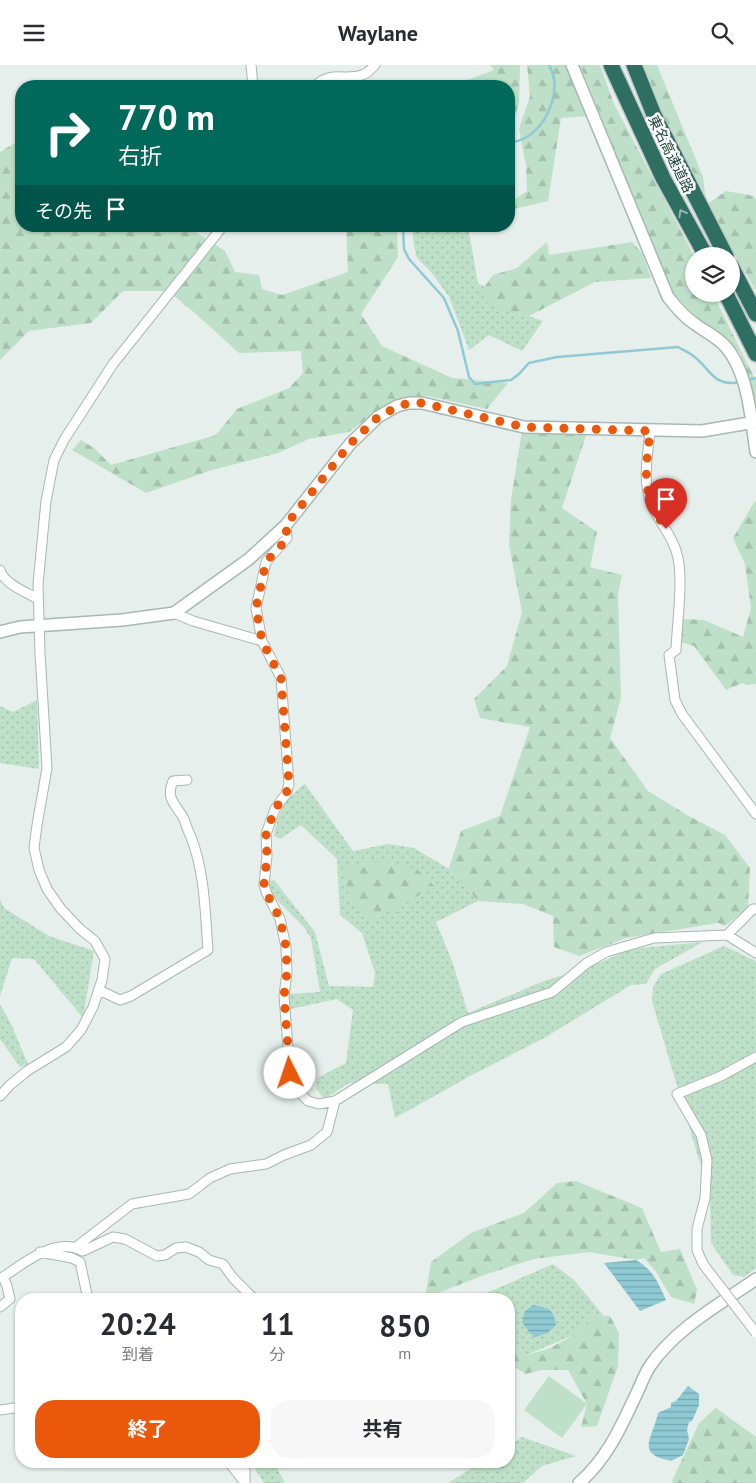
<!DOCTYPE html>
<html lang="ja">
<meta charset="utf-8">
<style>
body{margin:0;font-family:"PT Sans","Noto Sans JP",sans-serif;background:#f7f7f7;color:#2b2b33;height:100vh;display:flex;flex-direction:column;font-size:19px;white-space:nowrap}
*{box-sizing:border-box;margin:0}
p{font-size:16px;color:#7c7c81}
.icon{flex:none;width:28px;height:28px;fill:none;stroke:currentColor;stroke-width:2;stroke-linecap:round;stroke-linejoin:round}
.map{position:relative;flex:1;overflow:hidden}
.side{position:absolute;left:15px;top:1228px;width:500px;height:175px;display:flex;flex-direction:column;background:#fff;border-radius:20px;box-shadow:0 1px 4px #0004}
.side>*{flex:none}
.top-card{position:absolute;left:15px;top:15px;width:500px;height:152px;border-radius:20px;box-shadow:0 1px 4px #0004;background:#00695c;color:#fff;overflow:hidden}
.controls{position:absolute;left:685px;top:182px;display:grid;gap:10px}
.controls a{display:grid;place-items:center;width:55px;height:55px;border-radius:50%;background:#fff;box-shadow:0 1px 4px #0004;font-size:25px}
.pin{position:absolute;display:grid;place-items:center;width:42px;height:42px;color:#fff;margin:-51px -21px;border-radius:50% 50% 50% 0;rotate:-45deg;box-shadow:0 0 5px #0007}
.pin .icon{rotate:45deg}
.me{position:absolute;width:55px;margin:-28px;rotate:356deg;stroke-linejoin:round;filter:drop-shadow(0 0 4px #0008)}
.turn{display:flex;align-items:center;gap:18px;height:105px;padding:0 20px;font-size:22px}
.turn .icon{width:65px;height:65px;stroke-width:2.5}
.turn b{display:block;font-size:35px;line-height:42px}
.then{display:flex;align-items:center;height:48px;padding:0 20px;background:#0003;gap:10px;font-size:19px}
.eta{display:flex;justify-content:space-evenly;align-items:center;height:85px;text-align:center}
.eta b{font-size:30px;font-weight:700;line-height:35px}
.action{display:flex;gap:10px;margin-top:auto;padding:10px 20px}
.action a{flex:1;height:58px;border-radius:20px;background:#ea580c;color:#fff;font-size:20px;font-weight:700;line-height:58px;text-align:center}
.action a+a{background:#f7f7f7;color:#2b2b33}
header{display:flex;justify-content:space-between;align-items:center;height:65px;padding:0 20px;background:#fff;font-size:22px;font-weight:700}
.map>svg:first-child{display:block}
.grass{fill:url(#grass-dots)}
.forest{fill:url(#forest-firs)}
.pitch{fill:#bfe0c8}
.water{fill:url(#water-rules)}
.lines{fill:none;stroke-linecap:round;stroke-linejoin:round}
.stream{stroke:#8ec9d4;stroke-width:2.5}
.minor-casing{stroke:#a8b8b2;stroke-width:11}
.tertiary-casing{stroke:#a8b8b2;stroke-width:14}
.motorway-casing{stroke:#c2cac8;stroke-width:18}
.minor{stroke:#fff;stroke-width:9}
.tertiary{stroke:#fff;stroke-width:11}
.motorway{stroke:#2f6f62;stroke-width:15}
.minor-bridge-casing{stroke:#a8b8b2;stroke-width:11;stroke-linecap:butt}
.minor-bridge{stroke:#fff;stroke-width:9}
.oneway{stroke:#93b5ae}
.route{stroke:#ea580c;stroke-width:9;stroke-dasharray:0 16.2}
.labels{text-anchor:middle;stroke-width:5;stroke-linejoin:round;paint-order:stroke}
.street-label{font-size:14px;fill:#24423a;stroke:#f7fbf9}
</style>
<header><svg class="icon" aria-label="menu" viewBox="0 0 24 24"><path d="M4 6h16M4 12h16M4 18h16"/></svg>Waylane<svg class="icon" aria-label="search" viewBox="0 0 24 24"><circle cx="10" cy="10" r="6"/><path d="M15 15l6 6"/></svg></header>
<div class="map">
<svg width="756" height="1418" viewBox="0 0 756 1418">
<defs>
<pattern id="grass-dots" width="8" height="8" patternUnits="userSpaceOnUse" patternTransform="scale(1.25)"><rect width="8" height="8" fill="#bfe0c8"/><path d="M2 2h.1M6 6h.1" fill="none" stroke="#a4c1ad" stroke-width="1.8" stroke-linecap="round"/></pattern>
<pattern id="forest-firs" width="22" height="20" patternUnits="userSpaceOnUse" patternTransform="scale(1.25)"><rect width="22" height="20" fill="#bfe0c8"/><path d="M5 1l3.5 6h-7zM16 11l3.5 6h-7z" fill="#a4c1ad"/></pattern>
<pattern id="water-rules" width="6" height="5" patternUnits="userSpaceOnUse" patternTransform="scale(1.25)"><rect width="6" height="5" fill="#8ec9d4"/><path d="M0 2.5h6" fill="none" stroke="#74a5ad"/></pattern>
</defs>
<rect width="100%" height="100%" fill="#e6efeb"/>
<path class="grass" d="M412,161H468L478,219L485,221L486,237L543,256L522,286L489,270L469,285L449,232L432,208L417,193L414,181Z
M37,635L39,704L0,698V641L13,647Z
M305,719L353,786L388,779L414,783L451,805L478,836L436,857L452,896L468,948L544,916L587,903L631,884L703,877L655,904L646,919L631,920L546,972L470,1011L395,1053L388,1019L349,1018L325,1034L316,1024L317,1013L346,998L353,945L337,934L286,945L290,929L320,927L311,873L303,861L272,830L265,817L274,815L315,867L329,921L373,922L375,908L362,868L340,850L337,794L301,760L280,774L274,771C278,746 285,734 305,719Z
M0,834L4,843L49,871L94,886L83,953L34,894L12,893L0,931Z
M724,881L756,896V1203L744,1212L733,1210L711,1178L710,1132L652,936L653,922L661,909Z
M0,939L11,959L28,999L20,1002L0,974Z
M553,1199L574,1215L604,1251L594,1250L574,1270L526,1290L509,1277V1234H473Z
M522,1372L576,1391L542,1401L523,1418H448L483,1396H509V1381Z
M250,1396H273L285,1418H264Z"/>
<path class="forest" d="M490,0H520L519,39L509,67V21H451L494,5Z
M527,0H566L588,51L561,53L548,136L509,145V138L527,126L526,101L519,64L530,31Z
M580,0H600L614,39L694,191V229H713L756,316V354L740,288L692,248L672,227Z
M640,0H657L703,112L706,136L648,21Z
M21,74V161H186L225,186L235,207L259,210L262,224L282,230L348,207L346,161H397L398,192L361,249L382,281L452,313L508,318L487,344L427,331L390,337L349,367L309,374L278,388L212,405L146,428L72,385L81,375L94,383L111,400L216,370L237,344L289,323L303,308L301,286L239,288L196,249L168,226H123L91,258L29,266L0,295V87Z
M726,126L754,131L756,135V226L720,163L709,138Z
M547,177L549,190L632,177L642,188L651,213L595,217L525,253L484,236L485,221L493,210L517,203Z
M522,366L587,367L562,443L597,467L590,502L622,510L618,530L621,633L610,673L648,726L687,750L725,770L750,803L748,843L725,861L718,858L626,873L579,891L554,882L553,851L523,839L478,836L449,803L461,766L500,751L530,662L480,653L474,634L507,601L522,547L509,480L511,434Z
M755,436L756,437V619L747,620L742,618L726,625L694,581L681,577L682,554L704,555L743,572L751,543L745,499L733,473Z
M367,796H383L407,803H416L435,822L372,855L349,832L343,801H353Z
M576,1116L642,1143L661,1187L680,1184L697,1225L694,1239L671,1232L656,1207L644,1193L636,1195L589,1187L534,1194L487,1209L425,1233L431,1197L471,1168L524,1148L557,1118Z
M594,1250L610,1251L619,1268L618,1301L597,1361L581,1362L587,1339L568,1305H541L526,1309L509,1299V1277L526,1290L548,1284L574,1270Z
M716,1343L756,1372V1418H673L672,1416L699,1358Z"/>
<path class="pitch" d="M549,1311L587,1339L562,1373L524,1345Z"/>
<path class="water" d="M636,1195C653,1205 658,1217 666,1235L640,1246L604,1198Z
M533,1240C549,1244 553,1242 556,1260L547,1268L535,1272L529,1267L522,1257L525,1246Z
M688,1321L699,1329V1340L692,1356L689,1357L687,1365L689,1374L683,1390L671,1396C634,1389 653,1373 658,1348L671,1342V1338L676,1336Z"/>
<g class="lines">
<path class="stream" d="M509,78C516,77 524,74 530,70C550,55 562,22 549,0
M403,161L404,184L409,194L444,233L458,266L469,312L475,319L511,315L519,309L529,298L557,292L678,282C683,285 688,287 692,290C711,303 712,323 741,317
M746,315L756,313"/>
<defs>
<path id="minor" d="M251,0L253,21
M315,21C332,5 344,16 362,10C367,9 372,3 375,0
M650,366C648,390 642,414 651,438C659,458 674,472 678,493C683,518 677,559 676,585L669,590L675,635L682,649L756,749
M286,460L287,473L266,497L256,543L262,576L281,613L289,719L286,729L275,744L266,769L267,791L264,819L266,827L280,854L286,882L287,907L284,931L290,1008L297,1025L308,1036L319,1039L335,1036L462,957L552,927L587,898L606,887L654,873L727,870L756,888
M0,505C4,519 26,527 38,534
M174,548L193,556L262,576
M727,870L753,844H756
M99,925L120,935L131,931L208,885C205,847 205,808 191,772C188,766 186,760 184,754C176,739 165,734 173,716L187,715
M0,1031L10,1020L27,1006L66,982L81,965L93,942L102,915L105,894L95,876L80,864L61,844L47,824L39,805L34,783L37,760L47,703L40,588L38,519L46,436L54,395L64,375L113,299L223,161
M76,1182L132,1139L189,1129L210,1113L230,1104L266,1099L284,1090L311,1080L327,1067L335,1036
M40,1187L72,1193L80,1197L88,1234
M703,1199L697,1185V1164L705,1133L707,1095L701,1070L677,1029L721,1011L756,992
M0,1242L10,1234L7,1221L3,1212C24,1198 56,1171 83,1186L113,1172L125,1174L157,1191L165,1190L176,1183L186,1182L199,1187L209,1195L223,1199L233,1213L254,1234
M0,1345L21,1342
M228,1396L245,1418
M241,1396L245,1405V1418"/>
<path id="tertiary" d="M572,0L668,232C676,242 684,252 695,259C704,266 715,271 723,279C748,304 751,353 756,387
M0,567L20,562L122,555L174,548L249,494L286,460L350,379L378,352L397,341L409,338H422L524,362L702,366L756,357
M579,1418C606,1395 620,1364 635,1332C640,1322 644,1310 650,1301C676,1263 719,1240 756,1214"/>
<path id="motorway" d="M611,0L663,113L706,191
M634,0L654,50L726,191
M731,201L756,249
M726,229L756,289"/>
</defs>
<use href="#minor" class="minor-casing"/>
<use href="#tertiary" class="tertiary-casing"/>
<use href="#motorway" class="motorway-casing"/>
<use href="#minor" class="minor"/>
<use href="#tertiary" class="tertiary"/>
<use href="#motorway" class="motorway"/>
<defs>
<path id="minor-bridge" d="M703,1199L756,1268"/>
</defs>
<use href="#minor-bridge" class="minor-bridge-casing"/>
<use href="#minor-bridge" class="minor-bridge"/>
</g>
<defs><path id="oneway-chevron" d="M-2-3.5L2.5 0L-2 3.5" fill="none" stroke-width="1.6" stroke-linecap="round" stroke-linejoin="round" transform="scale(1.25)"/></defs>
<use class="oneway" href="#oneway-chevron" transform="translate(682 148) rotate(-119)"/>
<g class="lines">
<path class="route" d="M290,1008L284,931L287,907L286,882L280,854L266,827L264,819L267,791L266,769L275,744L286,729L289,719L281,613L262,576L256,543L266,497L287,474L286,460L350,379L378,352L397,342L409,338H422L524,362L650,366C648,390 642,416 652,440C656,448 661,456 666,464"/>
</g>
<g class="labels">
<g class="street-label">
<text transform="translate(671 89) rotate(64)" y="5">東名高速道路</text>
</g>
</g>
</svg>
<div class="controls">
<a><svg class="icon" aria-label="layers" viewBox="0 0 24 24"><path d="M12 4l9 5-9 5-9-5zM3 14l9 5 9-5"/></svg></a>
</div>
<div class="pin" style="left:666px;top:464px;background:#d93025"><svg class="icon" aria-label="arrive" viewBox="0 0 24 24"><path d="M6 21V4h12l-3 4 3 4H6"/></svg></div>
<svg class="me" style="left:290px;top:1008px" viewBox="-20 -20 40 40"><circle r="19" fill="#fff"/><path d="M0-13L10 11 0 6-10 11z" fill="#ea580c"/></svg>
<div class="top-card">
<div class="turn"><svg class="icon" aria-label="right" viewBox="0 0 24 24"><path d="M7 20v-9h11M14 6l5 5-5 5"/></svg><div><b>770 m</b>右折</div></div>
<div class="then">その先<svg class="icon" aria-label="arrive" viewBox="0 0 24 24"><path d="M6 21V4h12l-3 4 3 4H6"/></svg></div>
</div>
<section class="side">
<div class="eta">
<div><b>20:24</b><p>到着</p></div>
<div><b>11</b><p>分</p></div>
<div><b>850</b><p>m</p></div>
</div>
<div class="action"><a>終了</a><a>共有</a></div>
</section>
</div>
